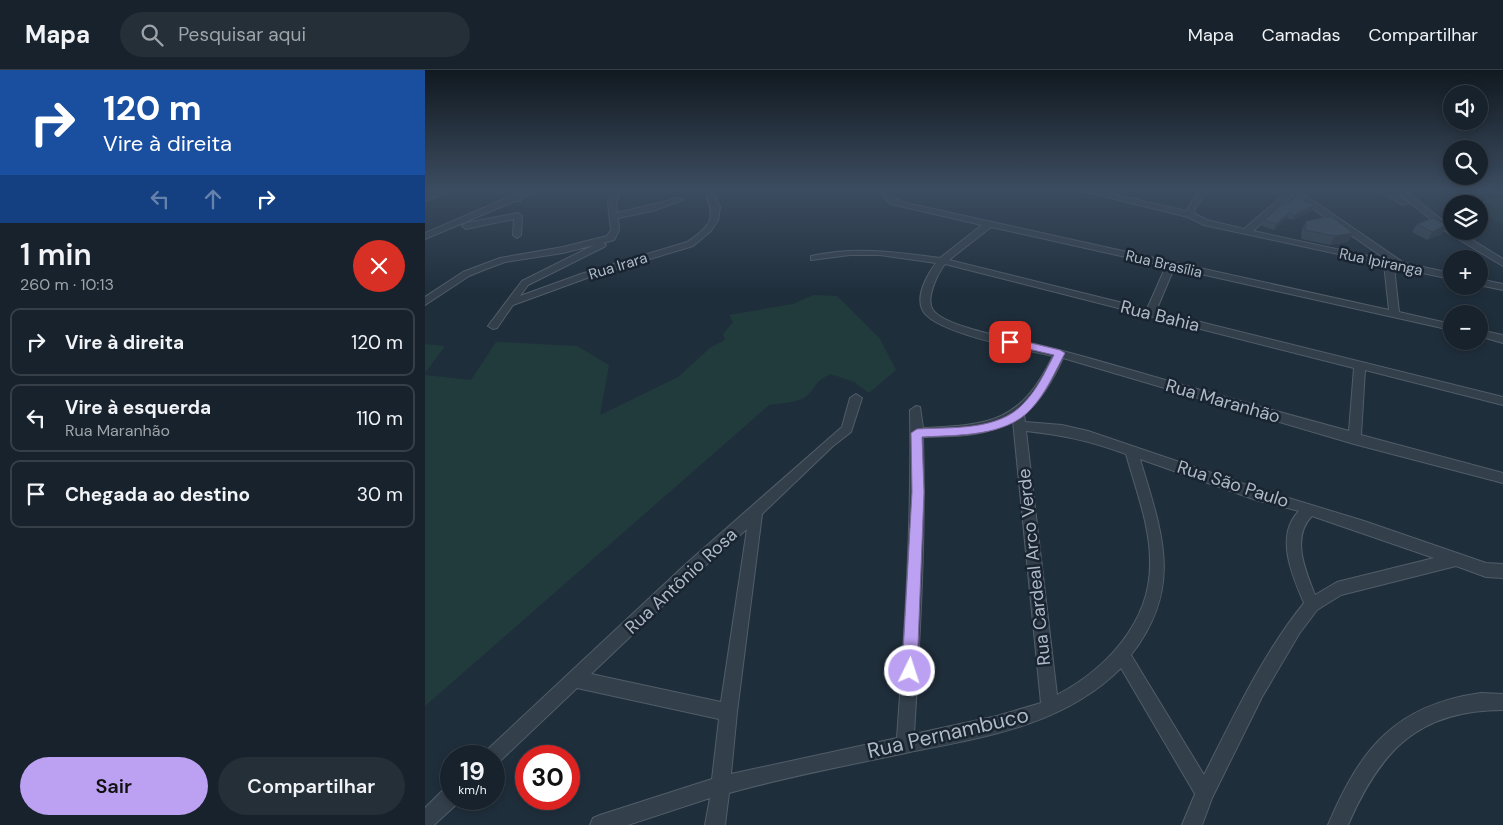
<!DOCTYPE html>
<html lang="pt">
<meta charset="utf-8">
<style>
body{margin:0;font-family:"DM Sans",sans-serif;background:#242f38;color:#f1f3f6;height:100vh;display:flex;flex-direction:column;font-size:19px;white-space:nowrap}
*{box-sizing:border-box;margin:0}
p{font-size:16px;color:#9ea4a9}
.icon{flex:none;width:28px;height:28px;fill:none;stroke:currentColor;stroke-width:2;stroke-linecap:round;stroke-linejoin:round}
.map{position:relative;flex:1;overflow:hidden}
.drawer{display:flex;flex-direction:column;background:#17222c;width:425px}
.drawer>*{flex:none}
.guide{background:#1a4fa0;color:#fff;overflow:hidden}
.buttons{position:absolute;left:1018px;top:15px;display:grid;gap:10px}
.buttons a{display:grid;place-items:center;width:45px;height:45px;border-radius:50%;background:#17222c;box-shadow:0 2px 8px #0003,0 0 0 1px #363f48;font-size:25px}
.speed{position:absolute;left:15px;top:675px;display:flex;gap:10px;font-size:25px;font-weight:700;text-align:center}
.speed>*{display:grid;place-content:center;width:65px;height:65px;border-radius:50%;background:#17222c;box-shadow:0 2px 8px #0003,0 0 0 1px #363f48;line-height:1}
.speed small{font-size:12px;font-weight:400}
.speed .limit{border:8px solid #d22;background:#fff;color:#111}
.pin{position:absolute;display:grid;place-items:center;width:42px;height:42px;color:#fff;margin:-21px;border-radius:10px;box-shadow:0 2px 8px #0006}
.me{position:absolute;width:55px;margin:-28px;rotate:4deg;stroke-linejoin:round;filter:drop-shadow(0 0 4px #0008)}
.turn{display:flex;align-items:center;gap:18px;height:105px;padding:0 20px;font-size:22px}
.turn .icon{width:65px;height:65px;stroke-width:2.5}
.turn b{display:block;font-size:35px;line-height:42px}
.lanes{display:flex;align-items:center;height:48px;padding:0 20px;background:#0003;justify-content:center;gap:25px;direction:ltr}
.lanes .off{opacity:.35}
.round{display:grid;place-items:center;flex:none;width:52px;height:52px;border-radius:26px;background:#242f38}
.summary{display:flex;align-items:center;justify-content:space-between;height:85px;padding:0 20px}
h1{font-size:30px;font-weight:600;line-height:38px}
.cta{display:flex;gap:10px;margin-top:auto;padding:10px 20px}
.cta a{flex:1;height:58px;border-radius:30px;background:#bca0f2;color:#111;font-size:20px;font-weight:600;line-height:58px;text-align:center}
.cta a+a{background:#242f38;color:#f1f3f6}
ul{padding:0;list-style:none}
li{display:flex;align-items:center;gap:15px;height:68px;margin:0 10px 8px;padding:0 10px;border:2px solid #363f48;border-radius:10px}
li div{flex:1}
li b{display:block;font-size:19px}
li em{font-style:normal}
header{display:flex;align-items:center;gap:30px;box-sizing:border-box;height:70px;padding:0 25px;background:#17222c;border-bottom:1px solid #363f48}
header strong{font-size:24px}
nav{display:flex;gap:28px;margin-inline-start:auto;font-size:18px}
.search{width:350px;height:45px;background:#242f38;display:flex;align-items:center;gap:12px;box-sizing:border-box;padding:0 18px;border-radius:28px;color:#9ea4a9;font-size:19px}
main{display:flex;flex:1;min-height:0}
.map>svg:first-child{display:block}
.green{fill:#213b3c}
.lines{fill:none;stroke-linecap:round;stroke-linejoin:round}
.minor-casing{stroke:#515d69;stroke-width:2}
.minor{fill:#333f4b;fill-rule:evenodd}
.wall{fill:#374553}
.shaded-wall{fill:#2d3843}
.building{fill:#405060;stroke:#2d3843}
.route{fill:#bca0f2;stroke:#7a689d}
.labels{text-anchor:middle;stroke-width:5;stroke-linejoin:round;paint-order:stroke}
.far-street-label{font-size:15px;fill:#aebac8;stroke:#192430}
.street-label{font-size:18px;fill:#aebac8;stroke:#192430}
.near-street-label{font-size:21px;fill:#aebac8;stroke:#192430}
</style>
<header>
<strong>Mapa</strong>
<div class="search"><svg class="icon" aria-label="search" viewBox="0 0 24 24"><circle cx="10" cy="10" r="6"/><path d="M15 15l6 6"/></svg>Pesquisar aqui</div>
<nav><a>Mapa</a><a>Camadas</a><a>Compartilhar</a></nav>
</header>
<main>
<section class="drawer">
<div class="guide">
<div class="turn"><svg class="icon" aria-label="right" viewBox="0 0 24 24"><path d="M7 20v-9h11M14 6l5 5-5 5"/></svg><div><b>120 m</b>Vire à direita</div></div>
<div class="lanes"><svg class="icon off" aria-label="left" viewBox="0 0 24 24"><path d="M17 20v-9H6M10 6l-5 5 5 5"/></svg><svg class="icon off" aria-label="ahead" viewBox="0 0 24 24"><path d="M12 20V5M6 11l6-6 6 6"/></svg><svg class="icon" aria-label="right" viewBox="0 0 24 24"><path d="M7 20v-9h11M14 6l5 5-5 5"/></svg></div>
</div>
<div class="summary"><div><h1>1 min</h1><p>260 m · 10:13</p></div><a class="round" style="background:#d93025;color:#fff"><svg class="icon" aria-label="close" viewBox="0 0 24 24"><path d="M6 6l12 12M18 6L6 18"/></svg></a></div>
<ul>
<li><svg class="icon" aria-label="right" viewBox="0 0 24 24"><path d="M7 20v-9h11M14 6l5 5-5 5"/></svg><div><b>Vire à direita</b></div><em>120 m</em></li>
<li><svg class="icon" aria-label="left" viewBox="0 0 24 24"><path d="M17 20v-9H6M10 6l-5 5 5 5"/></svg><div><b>Vire à esquerda</b><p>Rua Maranhão</p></div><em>110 m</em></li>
<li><svg class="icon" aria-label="arrive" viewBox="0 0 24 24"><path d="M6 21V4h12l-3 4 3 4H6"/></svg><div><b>Chegada ao destino</b></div><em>30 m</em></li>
</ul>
<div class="cta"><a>Sair</a><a>Compartilhar</a></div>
</section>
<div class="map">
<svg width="1078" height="755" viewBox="0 0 1078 755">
<rect width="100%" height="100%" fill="#1f2e3b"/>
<path class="green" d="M1078,125V155L1054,142V134H1052Z
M388,225L412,226L455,269L471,300L444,323L429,312L406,304C390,311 393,315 383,325C374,333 355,333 344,335L0,636V305L46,310L71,272L152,276L184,295L175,345L253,307L286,277L300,270L298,264L308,252L304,245L368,234Z
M0,274L20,276L0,303Z"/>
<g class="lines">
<defs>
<path id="minor" d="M17,119H29L0,131V126Z
M74,119H84L91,125L103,119H115L96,128L95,131H90L0,169V163L84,127Z
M188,119H196L191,133L192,143L254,128L258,130L227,141L193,148L194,160L189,170L178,173L181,175L179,177L103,215L95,226L156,204L262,172C288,155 291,148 279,119H287L295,137L293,150L286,161L268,176L162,208L88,235L72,258L68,259L63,256L97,211L169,175L138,183L80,192L61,199L44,206L0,235V227L38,202L75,188L138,177L182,166L186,160L183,133Z
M457,119H465L467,127L481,133L964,240L959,194L779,155L763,147L649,119H665L761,141L775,119H783L769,140L770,144L782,150L819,159L863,121L861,119H871L979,193L1026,203V209L969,197L974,242L1026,254V260L749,198L731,241L1078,327V335L940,300L936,365L1078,403V413L929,374L638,288C628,310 617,329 599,345L600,352L637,355L663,361L831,418L939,451L1061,493L1078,494V508L1061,507L1031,496L916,525L892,540L874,564L837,627L787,728L777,755H757L770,724L696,598C639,655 561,667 485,682C425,695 364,706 304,723L300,755H280L285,728L203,755H165L168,748L175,745L287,709L294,649L152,618L74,692L69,695V686H59L62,680L262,493L417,357L425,328L431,324L437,328L426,362L408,376L337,444L312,642L306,704L472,668C480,558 487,450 485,340L491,336L495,337L498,358C566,355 596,352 628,286C603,280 506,263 497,239C491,224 503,204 511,193L455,185H425L386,190V186C430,176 471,182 515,188L557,155L466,134L459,127ZM868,125L962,190L828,161ZM566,157L741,196L722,239L524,190ZM520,194L929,298L924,361C854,342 785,323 716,303C677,292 639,280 600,272C579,267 519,256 508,240C500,229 513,203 520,194ZM588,351L616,633L572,646L489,664C495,565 501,466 498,367C527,366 562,367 588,351ZM601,361C638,365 665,371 701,384C711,420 726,458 725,495C725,553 680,600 632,625ZM715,389L831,430L874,441C849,466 868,507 879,533C837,585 809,646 779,705L706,585C759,517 737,463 715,389ZM887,446L1009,488L912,512L890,525C880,500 866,467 887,446ZM322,459L296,632L166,604L272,503Z
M952,119H962L984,133L977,135Z
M969,119H978L1026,157V161H1033L1078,189V196L1020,161Z
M1065,119H1078V124L1066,121Z
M93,143L97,146L96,165L92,168L88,165L89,149L41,159L37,156L41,153Z
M1054,209L1078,214V220L1054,215Z
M1054,260L1078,265V273L1054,266Z
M1056,623L1078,624V640C993,640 955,681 923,755H903C935,679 970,635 1056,623Z
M26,717V729H34L33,733L9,755H0V738L19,719Z"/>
</defs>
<use href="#minor" class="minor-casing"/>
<use href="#minor" class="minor"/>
</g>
<path class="wall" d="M878,130L889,135L886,141L868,150L862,148L849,160L837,156L839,150Z
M881,151L928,163L923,172L905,175L876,169L877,159Z
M992,154L1022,155L1016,164L1002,170L987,162Z"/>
<path class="shaded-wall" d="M889,135L886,141L868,150L870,145Z
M865,142L862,148L849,160L851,154Z
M1022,155L1016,164L1002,170L1007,162Z
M928,163L923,172L905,175L910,166Z"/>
<path class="building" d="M872,127H879L878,130L889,135L870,145L865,142L851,154L839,150L854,137Z
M906,146L928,163L910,166L880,160L881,151Z
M1008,148L1022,155L1007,162L992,154Z"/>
<linearGradient id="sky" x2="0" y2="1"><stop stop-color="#111920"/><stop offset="0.53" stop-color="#3c4c60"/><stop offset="1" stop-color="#3c4c60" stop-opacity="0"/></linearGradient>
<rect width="1078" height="225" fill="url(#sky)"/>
<path class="route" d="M585,268L635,280L640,283C630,302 621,323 606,339C581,367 532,365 497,367L499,422L492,601L490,606L485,608L480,606L477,601L487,422L486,363L492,359C526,357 573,361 598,334C612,320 620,302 629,285L582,274V269Z"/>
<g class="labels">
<g class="far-street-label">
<text transform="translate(956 192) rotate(12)" y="5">Rua Ipiranga</text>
<text transform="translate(739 194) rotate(13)" y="5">Rua Brasília</text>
<text transform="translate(193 196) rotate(-17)" y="5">Rua Irara</text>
</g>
<g class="street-label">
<text transform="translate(735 246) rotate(14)" y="6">Rua Bahia</text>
<text transform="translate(798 331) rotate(16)" y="6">Rua Maranhão</text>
<text transform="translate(808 414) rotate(18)" y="6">Rua São Paulo</text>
<text transform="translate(609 497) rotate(-96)" y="6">Rua Cardeal Arco Verde</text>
<text transform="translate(256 511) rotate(-43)" y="6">Rua Antônio Rosa</text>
</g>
<g class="near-street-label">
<text transform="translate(523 663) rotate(-13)" y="7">Rua Pernambuco</text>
</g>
</g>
</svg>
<div class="buttons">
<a><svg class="icon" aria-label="sound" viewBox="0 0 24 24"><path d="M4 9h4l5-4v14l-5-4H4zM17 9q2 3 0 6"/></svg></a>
<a><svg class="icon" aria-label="search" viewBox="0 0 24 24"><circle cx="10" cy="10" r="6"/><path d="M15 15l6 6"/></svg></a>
<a><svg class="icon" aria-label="layers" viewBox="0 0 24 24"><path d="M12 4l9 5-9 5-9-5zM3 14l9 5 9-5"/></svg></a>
<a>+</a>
<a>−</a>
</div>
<div class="speed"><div>19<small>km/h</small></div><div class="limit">30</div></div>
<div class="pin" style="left:585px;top:272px;background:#d93025"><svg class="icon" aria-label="arrive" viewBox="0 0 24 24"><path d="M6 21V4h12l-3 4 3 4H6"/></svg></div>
<svg class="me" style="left:485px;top:601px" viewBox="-20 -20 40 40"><circle r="17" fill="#bca0f2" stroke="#fff" stroke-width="3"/><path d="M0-11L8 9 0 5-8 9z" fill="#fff"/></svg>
</div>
</main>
